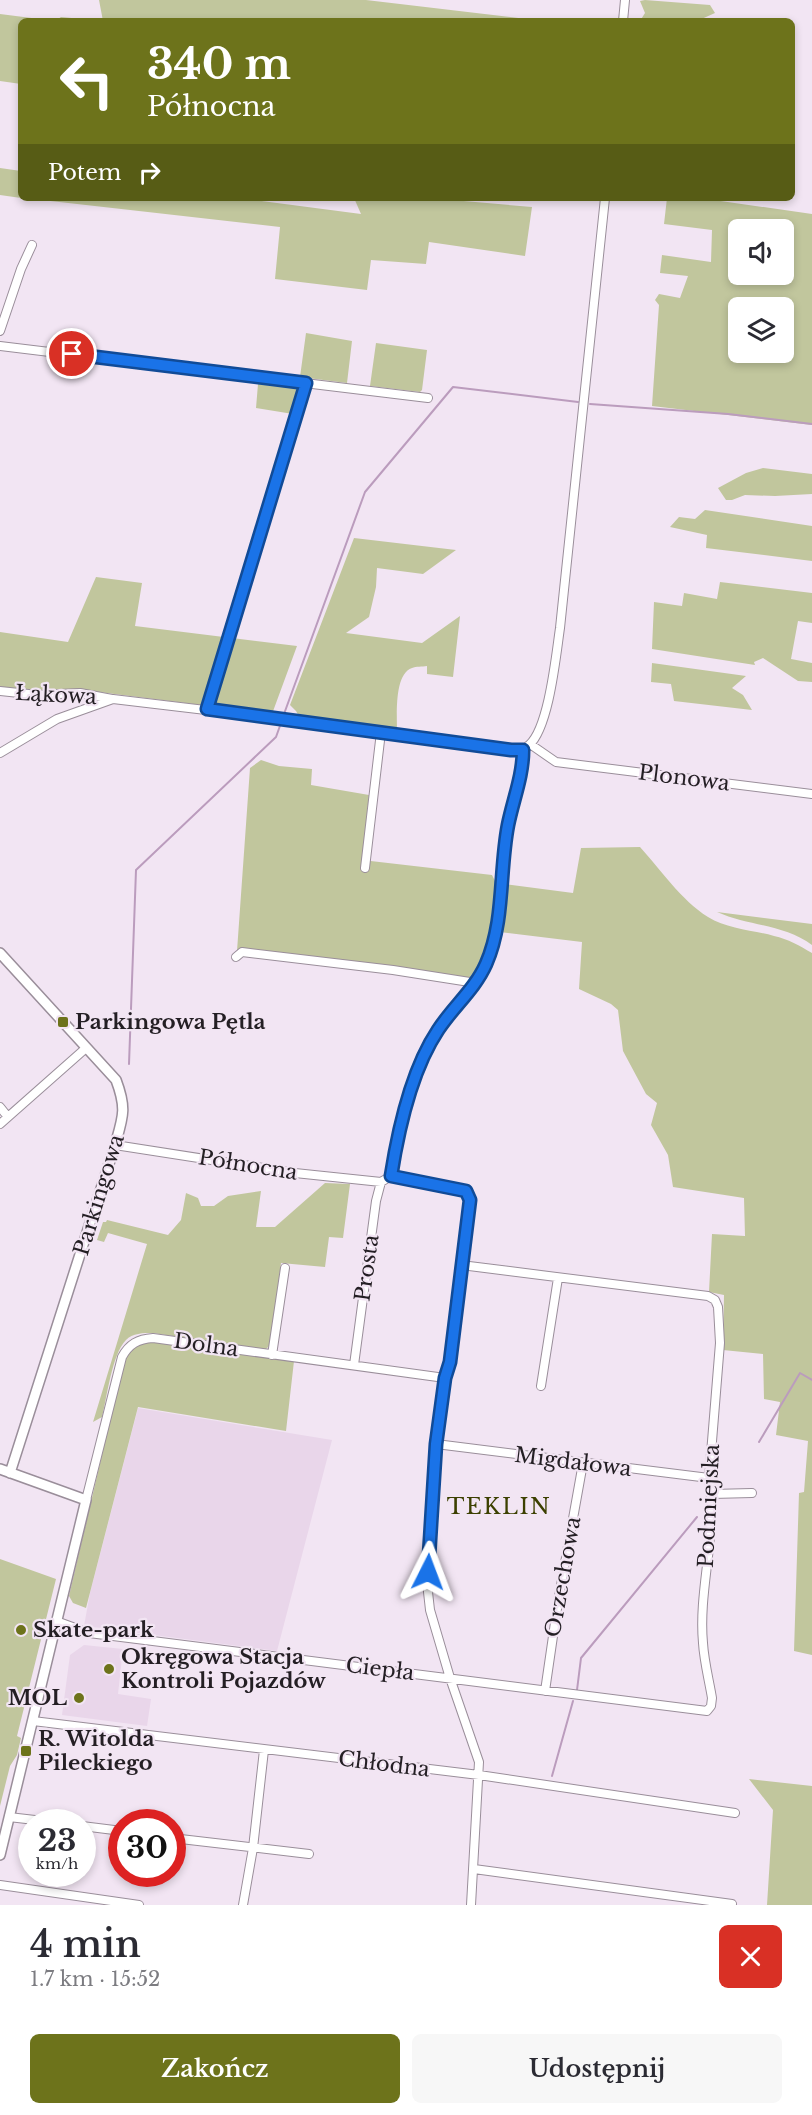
<!DOCTYPE html>
<html lang="pl">
<meta charset="utf-8">
<style>
body{margin:0;font-family:"Libre Baskerville",serif;background:#f7f7f7;color:#2b2b33;height:100vh;display:flex;flex-direction:column;font-size:22px;white-space:nowrap}
*{box-sizing:border-box;margin:0}
p{font-size:20px;color:#7c7c81}
.icon{flex:none;width:33px;height:33px;fill:none;stroke:currentColor;stroke-width:2;stroke-linecap:round;stroke-linejoin:round}
.map{position:relative;height:1905px;overflow:hidden}
.sheet{display:flex;flex-direction:column;background:#fff;flex:1}
.sheet>*{flex:none}
.guide{position:absolute;left:18px;top:18px;width:777px;height:183px;border-radius:9px;box-shadow:0 3px 9px #0003;background:#6d731b;color:#fff;overflow:hidden}
.buttons{position:absolute;left:728px;top:219px;display:grid;gap:12px}
.buttons a{display:grid;place-items:center;width:66px;height:66px;border-radius:9px;background:#fff;box-shadow:0 3px 9px #0003;font-size:30px}
.speed{position:absolute;left:18px;top:1809px;display:flex;gap:12px;font-size:30px;font-weight:700;text-align:center}
.speed>*{display:grid;place-content:center;width:78px;height:78px;border-radius:50%;background:#fff;box-shadow:0 3px 9px #0003;line-height:1}
.speed small{font-size:15px;font-weight:400}
.speed .limit{border:9px solid #d22;background:#fff;color:#111}
.pin{position:absolute;display:grid;place-items:center;width:51px;height:51px;color:#fff;margin:-26px;border:3px solid #fff;border-radius:50%;box-shadow:0 2px 6px #0007}
.me{position:absolute;width:66px;margin:-33px;rotate:3deg;stroke-linejoin:round;filter:drop-shadow(0 0 4px #0008)}
.turn{display:flex;align-items:center;gap:21px;height:126px;padding:0 30px;font-size:27px}
.turn .icon{width:78px;height:78px;stroke-width:2.5}
.turn b{display:block;font-size:42px;line-height:51px}
.then{display:flex;align-items:center;height:57px;padding:0 30px;background:#0003;gap:12px;font-size:22px}
.round{display:grid;place-items:center;flex:none;width:63px;height:63px;border-radius:9px;background:#f7f7f7}
.overview{display:flex;align-items:center;justify-content:space-between;height:102px;padding:0 30px}
h1{font-size:36px;font-weight:600;line-height:45px}
.cta{display:flex;gap:12px;margin-top:auto;padding:12px 30px}
.cta a{flex:1;height:69px;border-radius:9px;background:#6d731b;color:#fff;font-size:24px;font-weight:600;line-height:69px;text-align:center}
.cta a+a{background:#f7f7f7;color:#2b2b33}
.map>svg:first-child{display:block}
.built{fill:#e9d6ea}
.green{fill:#c1c69d;fill-rule:evenodd}
.lines{fill:none;stroke-linecap:round;stroke-linejoin:round}
.stream{stroke:#bb9cbd;stroke-width:2}
.minor-casing{stroke:#9a8e9a;stroke-width:10}
.tertiary-casing{stroke:#9a8e9a;stroke-width:12}
.minor{stroke:#fff;stroke-width:8}
.tertiary{stroke:#fff;stroke-width:9}
.route-casing{stroke:#114b97;stroke-width:15}
.route{stroke:#1a73e8;stroke-width:10}
.poi-dot{fill:#6d731b;stroke:#f2e5f3;stroke-width:2}
.labels{text-anchor:middle;stroke-width:4.5;stroke-linejoin:round;paint-order:stroke}
.street-label{font-size:21px;fill:#241f24;stroke:#f2e5f3}
.poi-label{font-size:21px;font-weight:bold;fill:#241f24;stroke:#f2e5f3;text-anchor:start}
.neighbourhood-label{font-size:22px;letter-spacing:1.5px;fill:#3c4000;stroke:#f2e5f3}
</style>
<div class="map">
<svg width="812" height="1905" viewBox="0 0 812 1905">
<rect width="100%" height="100%" fill="#f2e5f3"/>
<path class="built" d="M138,1408L332,1440L277,1651L84,1626L90,1593Z
M84,1645L123,1649L118,1694L151,1699L147,1726L62,1715L70,1655Z"/>
<path class="green" d="M99,0H366L543,21H21V84L0,81V14L55,21L61,17L103,21Z
M645,0L710,5L715,13L697,21H640L645,13L640,1Z
M0,168L21,171V198L0,195Z
M24,198H238L361,214L354,198H451L452,200L532,207L525,256L429,242L426,264L371,260L367,290L275,279L280,227Z
M667,198H700L812,214V425L652,406L659,305L655,300L659,294L680,298L688,276L660,273L662,255L711,262L712,230L664,224ZM738,230H783V274H738ZM738,308H783V352H738Z
M306,333L352,341L347,383L300,377Z
M376,343L427,350L422,390L420,392L370,386Z
M260,381L296,385L299,389L293,414L256,408L258,384Z
M763,468L812,474V494L775,496L745,495L732,500H726L718,488L746,473Z
M705,510L812,526V561L706,548L707,535L670,527L679,517L695,519Z
M354,538L456,550L423,574L377,568L376,587L369,617L346,633L422,643L460,616L453,677L427,674V666C422,667 416,666 412,668C394,674 397,715 397,731L300,718L296,711L290,705Z
M96,577L142,583L135,626L297,646L272,714L83,690L36,692L0,687V632L68,642Z
M720,582L812,593V623L798,621L791,659L812,663V682L798,681L763,658L754,662L755,665L652,649L654,602L682,606L684,593L717,599Z
M652,663L746,676L732,688L743,695L752,710L674,701L671,684L651,682Z
M261,760L279,766L312,769L311,785L369,795L362,860L492,875L496,883L573,893L581,848L640,847C661,870 681,900 708,917C727,929 753,930 774,936C788,939 800,946 812,953V1655L794,1651L799,1493L804,1492L808,1441L776,1435L780,1402L764,1399L763,1354L723,1350L724,1295L709,1292L712,1234L745,1236L744,1198L673,1187L668,1155L651,1125L657,1103L646,1094L623,1051L618,1010L611,1004L579,989L582,942L491,931L473,979L237,951L250,768Z
M717,912L812,924V945C784,924 748,926 717,912Z
M325,1183L350,1184L343,1238L329,1237L325,1267L281,1263L271,1344L265,1350L153,1333C144,1333 132,1333 126,1340C112,1354 107,1397 102,1417L93,1422L147,1244L108,1233L104,1242L97,1240L103,1222H106L107,1220L168,1235L181,1220L186,1193L198,1198L201,1206H214L228,1196L261,1191L256,1227H275Z
M151,1341L294,1361L286,1431L138,1407L86,1608L73,1603L69,1596L119,1382C124,1360 126,1345 151,1341Z
M0,1559L56,1579L17,1736L21,1738L17,1755L10,1766L0,1806Z
M749,1779L812,1786V1905H767L773,1810Z"/>
<g class="lines">
<path class="stream" d="M590,404L728,414L812,424
M284,714L365,492L453,387L578,402
M129,1064L136,870L276,737L281,723
M759,1442L800,1373L812,1380
M577,1690L581,1658L697,1517
M552,1776L573,1701"/>
<defs>
<path id="minor" d="M623,21L625,0
M0,331L21,269L32,245
M0,346L428,398
M0,691L38,695L80,693L112,699
M207,709L306,383
M530,744L556,762L812,794
M0,753L57,719L113,699L282,719L511,750C518,750 523,750 529,745C549,728 556,655 560,628L605,198
M365,868L381,732
M236,957L242,952L393,970L476,983
M0,1107L8,1117
M0,1124L86,1048
M115,1145L295,1173L381,1182
M391,1176L466,1192L470,1200L450,1362L445,1378L436,1444L428,1592L430,1610L450,1678L479,1762L471,1905
M391,1176C398,1131 412,1068 438,1030C453,1007 475,989 486,964C505,921 499,871 508,825C513,800 523,776 523,750
M272,1355L285,1268
M354,1365L376,1201L381,1182L391,1176
M541,1386L558,1278
M436,1444L709,1478
M712,1494L752,1493
M86,1500L122,1357C129,1344 138,1339 153,1338L445,1378
M56,1621L89,1633L707,1711L711,1706L712,1698C709,1680 704,1661 703,1643C698,1589 718,1533 709,1478L720,1343L718,1307L715,1300L708,1296L461,1265
M545,1691L558,1602L583,1463
M33,1721L479,1775L735,1813
M9,1817L52,1822
M82,1826L122,1831
M172,1838L309,1854
M474,1869L732,1904
M0,1885L139,1905
M243,1905L253,1848L264,1750"/>
<path id="tertiary" d="M0,953L116,1080C127,1109 123,1117 115,1145L10,1473
M0,1469L86,1500L0,1855"/>
</defs>
<use href="#minor" class="minor-casing"/>
<use href="#tertiary" class="tertiary-casing"/>
<use href="#minor" class="minor"/>
<use href="#tertiary" class="tertiary"/>
</g>
<g class="lines">
<defs>
<path id="route" d="M72,354L306,383L207,709L511,750H523C523,776 513,800 508,825C499,871 505,921 486,964C475,989 453,1007 438,1030C412,1069 398,1131 391,1176L466,1191L470,1200L450,1362L445,1378L436,1444L428,1572"/>
</defs>
<use href="#route" class="route-casing"/>
<use href="#route" class="route"/>
</g>
<g class="poi-dot">
<rect x="57" y="1016" width="12" height="12" rx="3"/>
<circle cx="21" cy="1630" r="6"/>
<circle cx="109" cy="1669" r="6"/>
<circle cx="79" cy="1698" r="6"/>
<rect x="20" y="1745" width="12" height="12" rx="3"/>
</g>
<g class="labels">
<g class="street-label">
<text transform="translate(56 695) rotate(3)" y="7">Łąkowa</text>
<text transform="translate(684 778) rotate(7)" y="7">Plonowa</text>
<text transform="translate(248 1165) rotate(9)" y="7">Północna</text>
<text transform="translate(99 1195) rotate(-73)" y="7">Parkingowa</text>
<text transform="translate(367 1268) rotate(-82)" y="7">Prosta</text>
<text transform="translate(206 1345) rotate(8)" y="7">Dolna</text>
<text transform="translate(573 1462) rotate(7)" y="7">Migdałowa</text>
<text transform="translate(709 1506) rotate(-87)" y="7">Podmiejska</text>
<text transform="translate(563 1577) rotate(-80)" y="7">Orzechowa</text>
<text transform="translate(380 1669) rotate(7)" y="7">Ciepła</text>
<text transform="translate(384 1764) rotate(7)" y="7">Chłodna</text>
</g>
<g class="poi-label">
<text x="75" y="1029">Parkingowa Pętla</text>
<text x="33" y="1637">Skate-park</text>
<text x="121" y="1664">Okręgowa Stacja<tspan x="121" dy="24">Kontroli Pojazdów</tspan></text>
<text x="67" y="1705" text-anchor="end">MOL</text>
<text x="38" y="1746">R. Witolda<tspan x="38" dy="24">Pileckiego</tspan></text>
</g>
<g class="neighbourhood-label">
<text x="499" y="1514">TEKLIN</text>
</g>
</g>
</svg>
<div class="buttons">
<a><svg class="icon" aria-label="sound" viewBox="0 0 24 24"><path d="M4 9h4l5-4v14l-5-4H4zM17 9q2 3 0 6"/></svg></a>
<a><svg class="icon" aria-label="layers" viewBox="0 0 24 24"><path d="M12 4l9 5-9 5-9-5zM3 14l9 5 9-5"/></svg></a>
</div>
<div class="speed"><div>23<small>km/h</small></div><div class="limit">30</div></div>
<div class="pin" style="left:72px;top:354px;background:#d93025"><svg class="icon" aria-label="arrive" viewBox="0 0 24 24"><path d="M6 21V4h12l-3 4 3 4H6"/></svg></div>
<svg class="me" style="left:428px;top:1572px" viewBox="-20 -20 40 40"><path d="M0-17L14 15 0 8-14 15z" fill="#1a73e8" stroke="#fff" stroke-width="4"/></svg>
<div class="guide">
<div class="turn"><svg class="icon" aria-label="left" viewBox="0 0 24 24"><path d="M17 20v-9H6M10 6l-5 5 5 5"/></svg><div><b>340 m</b>Północna</div></div>
<div class="then">Potem<svg class="icon" aria-label="right" viewBox="0 0 24 24"><path d="M7 20v-9h11M14 6l5 5-5 5"/></svg></div>
</div>
</div>
<section class="sheet">
<div class="overview"><div><h1>4 min</h1><p>1.7 km · 15:52</p></div><a class="round" style="background:#d93025;color:#fff"><svg class="icon" aria-label="close" viewBox="0 0 24 24"><path d="M6 6l12 12M18 6L6 18"/></svg></a></div>
<div class="cta"><a>Zakończ</a><a>Udostępnij</a></div>
</section>
